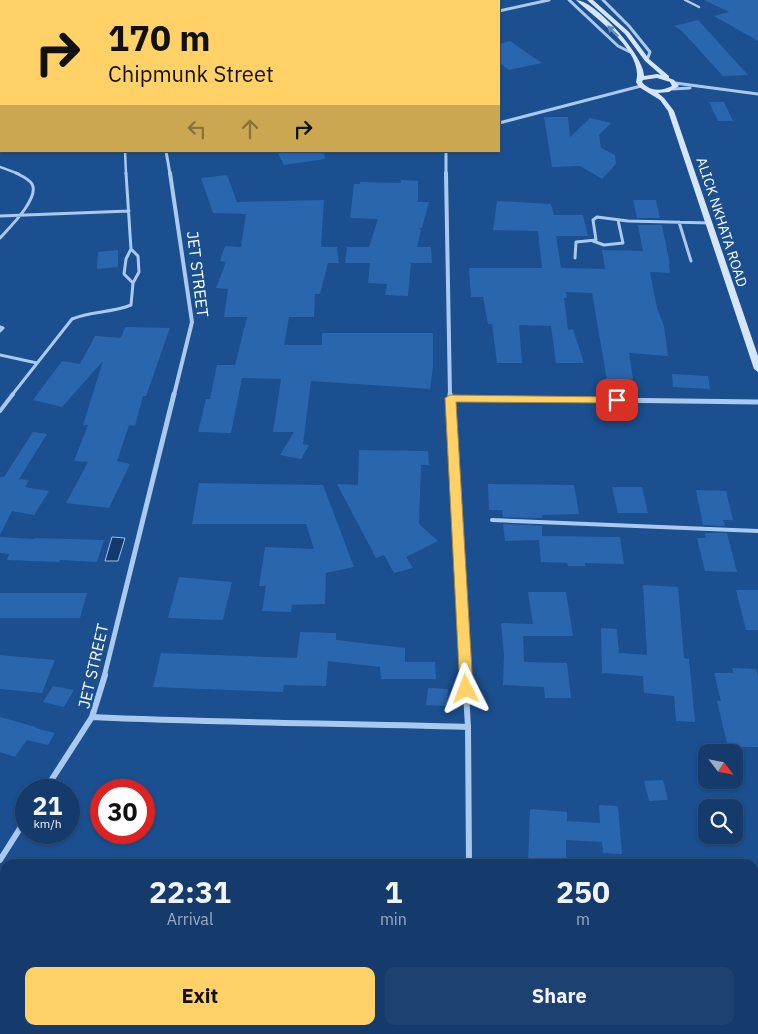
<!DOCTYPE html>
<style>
body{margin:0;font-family:"IBM Plex Sans",sans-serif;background:#1d4271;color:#f1f3f6;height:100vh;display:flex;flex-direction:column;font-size:19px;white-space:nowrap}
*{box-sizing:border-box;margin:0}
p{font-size:16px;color:#9dadc1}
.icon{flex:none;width:28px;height:28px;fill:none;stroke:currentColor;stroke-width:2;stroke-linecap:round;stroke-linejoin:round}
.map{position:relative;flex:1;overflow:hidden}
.sheet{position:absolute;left:0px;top:859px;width:759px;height:176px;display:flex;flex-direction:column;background:#143b6b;border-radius:15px 15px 0 0;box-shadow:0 1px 4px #0004,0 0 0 1px #33557e}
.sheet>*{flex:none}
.hud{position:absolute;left:0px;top:0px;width:500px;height:152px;box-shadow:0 1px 4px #0004,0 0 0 1px #33557e;background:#ffd166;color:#111;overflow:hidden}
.needle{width:32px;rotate:122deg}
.buttons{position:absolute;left:698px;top:744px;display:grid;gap:10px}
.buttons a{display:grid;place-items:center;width:45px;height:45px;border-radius:10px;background:#143b6b;box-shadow:0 1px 4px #0004,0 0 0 1px #33557e;font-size:25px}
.speed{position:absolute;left:15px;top:779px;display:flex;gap:10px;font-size:25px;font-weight:700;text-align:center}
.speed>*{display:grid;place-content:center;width:65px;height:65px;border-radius:50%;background:#143b6b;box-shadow:0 1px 4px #0004,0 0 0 1px #33557e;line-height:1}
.speed small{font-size:12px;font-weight:400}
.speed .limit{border:8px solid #d22;background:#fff;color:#111}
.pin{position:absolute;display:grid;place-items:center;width:42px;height:42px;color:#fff;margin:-21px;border-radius:10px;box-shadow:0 2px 8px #0006}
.me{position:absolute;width:55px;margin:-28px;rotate:357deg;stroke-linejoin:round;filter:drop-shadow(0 0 4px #0008)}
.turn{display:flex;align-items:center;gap:18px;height:105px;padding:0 25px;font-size:22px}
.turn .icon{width:65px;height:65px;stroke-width:2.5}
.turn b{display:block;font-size:35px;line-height:42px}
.lanes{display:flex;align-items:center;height:48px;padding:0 25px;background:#0003;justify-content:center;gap:25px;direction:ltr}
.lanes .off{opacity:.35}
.eta{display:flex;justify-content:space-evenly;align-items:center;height:85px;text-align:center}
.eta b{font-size:30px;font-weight:700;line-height:35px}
.cta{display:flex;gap:10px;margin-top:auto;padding:10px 25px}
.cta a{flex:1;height:58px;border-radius:10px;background:#ffd166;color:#111;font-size:20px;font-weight:700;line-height:58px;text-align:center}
.cta a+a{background:#1d4271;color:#f1f3f6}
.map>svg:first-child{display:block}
.water{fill:#123a6d;stroke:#9cc4f0}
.building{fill:#2a66ad}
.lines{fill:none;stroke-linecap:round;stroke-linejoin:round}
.service-far2{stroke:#a9c9ee;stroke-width:2.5}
.service-far1{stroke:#a9c9ee;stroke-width:3}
.service{stroke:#a9c9ee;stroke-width:4}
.minor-far3{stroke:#a9c9ee;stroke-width:3}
.minor-far2{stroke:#a9c9ee;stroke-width:4}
.minor-far1{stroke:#a9c9ee;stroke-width:5}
.minor{stroke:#a9c9ee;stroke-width:6}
.secondary{fill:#d6e6fa;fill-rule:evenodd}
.oneway{fill:#668bba}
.route{fill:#ffd166;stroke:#a68842}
.labels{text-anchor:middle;stroke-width:5;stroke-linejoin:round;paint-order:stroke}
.far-street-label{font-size:14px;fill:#fff;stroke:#1b4f8f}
.street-label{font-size:16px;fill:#fff;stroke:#1b4f8f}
</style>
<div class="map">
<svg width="758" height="1034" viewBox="0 0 758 1034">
<rect width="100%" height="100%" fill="#1b4f8f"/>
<path class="water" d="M112,537L125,538L118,561H105Z"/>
<path class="building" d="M704,0H758V41L714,16L729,12Z
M698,20L748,75L723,76L681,30L674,26Z
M510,41L542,63L509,70L499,63V44Z
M709,102H724L733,121H718Z
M544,117H568L570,137L590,118L611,123L599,135L601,148L615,155L616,164L602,179L580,166L552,167Z
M277,151H324L325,159L284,165Z
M227,175L237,202L324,200L321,247H337L339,263H328L320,294H315L314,317H289L284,345H322V333H433V367L430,389L311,381L303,444L309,445L301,459L280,455L294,432H273L281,379L242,378L231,433L198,432L206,399H210L217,365H235L247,317H224L228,289L216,288L226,262L220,261L225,246L241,247L246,214L213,213L201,178Z
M401,180L418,181V202H429L422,228H419L421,230L417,247H431L432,263H411L408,296L385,295L387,284L368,283L370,263H345L347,247H369L378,219L350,218L354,184H360V182L401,183Z
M633,200H656L660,218H637Z
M497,201L551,204L554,215H583L588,236H556L561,268L605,269L602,250L643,251L638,225H662L670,264H669L670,273L650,272L657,308L664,326L668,356L629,353L633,379H626L627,386H608L592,293L566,292L567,298H564L568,330L573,329L584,363H556L551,326L519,325L522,363H497L492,324H488L483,297H471L469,268H542L538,231L493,230Z
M118,250V267L97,269L98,252Z
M125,327L170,328L146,396H143L135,426L129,425L117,461L130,464L109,508L66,503L88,462L74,461L88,425H83L103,361L62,407L33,400L62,361L80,364L95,336L121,338Z
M672,374L708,376L710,389L673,387Z
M33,432L47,434L19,479L29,480L25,487L49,491L34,515L12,511L0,535V477H4Z
M359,450L428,451L429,465H421L419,524L438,541L406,557L413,568L394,573L384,555L376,558L337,484L358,485Z
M199,483L323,485L354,567L326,573L325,604L292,605L291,612L262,611L266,586H259L265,547L314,549L306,524H192Z
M488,484L574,485L579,514L542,515V518L503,517L502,510H489Z
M612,487H642L648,513H618Z
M696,490L726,491L733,520H723L725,526L703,525Z
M503,524L542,526V536L620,537L624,564L585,563V566H568L567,563L541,562L539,540L505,541Z
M705,533H727L737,572L705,571L697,538H706Z
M0,537L34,539L35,538L104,540L97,562L60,560L59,562L7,560L9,554L0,553Z
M179,577L232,582L223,620L168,618Z
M643,585L678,587L684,658L689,659L695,722L676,721L674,696L644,693L643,676L602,673L601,628L617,629L619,653L647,655Z
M736,590H758V630H746Z
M528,592H566L573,636H523L524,662L567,663L571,698H545L544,687L503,685L504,655L501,623L533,624Z
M0,593H87L80,618H0Z
M300,632L336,633V640L405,648V662H435L436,679H381L380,667L328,661L326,686L284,685L283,692L153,687L161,653L297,658Z
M0,655L55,660L42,693L0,689Z
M732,668L756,669L758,675V747H728L717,701H721L714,673H733Z
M53,686L74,690L64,707L43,702Z
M428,688L448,689L447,706L426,705Z
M0,717L36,727L35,728L55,733L48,745L27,740L15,757L0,752Z
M663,780L668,800L649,801L644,781Z
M599,805L618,806L622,854L603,853L602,842L566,840V864H528L530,809L567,812V821L600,823Z"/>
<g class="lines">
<path class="service-far2" d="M685,0L699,7
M104,1L106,0
M125,151L126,174
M0,167L19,174"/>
<path class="service-far1" d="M126,173L131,249L126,259L124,274L133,283
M0,216L129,211
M679,222L691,261
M0,238C9,228 40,198 32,184C29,179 22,176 16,173
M593,241L604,245L623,243L618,220
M575,258L576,242L596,240L593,220L597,217L628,221L710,223
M0,327L3,328L0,331
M0,355L37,363
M12,395L72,319C91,311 112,313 131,305L133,283L139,272L138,256L131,249"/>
<path class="service" d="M0,411L13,394
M492,520L758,531"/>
<path class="minor-far3" d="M569,0L618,46L632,53
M603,0L629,26L650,52L647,60
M302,1L308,0
M499,11L549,0
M675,83L758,94
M673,89L690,88
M499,123L641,86
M166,151L170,174
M446,151V174"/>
<path class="minor-far2" d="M170,173L192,322L174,395
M446,173L450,395"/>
<path class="minor-far1" d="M450,394L465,677
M450,398L758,402
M104,677L174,394"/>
<path class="minor" d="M105,675L92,717C217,723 343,723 468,727L469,864
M465,675L468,727
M45,790L92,717
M0,860L26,819
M703,1030L716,1034
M472,1034L473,1030"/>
<path class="secondary" d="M576,0C595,0 645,57 644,76L657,74L661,75L645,61L625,34L587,0H593L629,32L649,59L669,76V78L674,80L679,86L669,92L658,93L664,98L674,111L758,356V372L754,369L668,111L660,100L639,87L636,82C645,51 596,19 576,0ZM657,78L670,82L672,86C662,91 650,92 642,82L643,80Z"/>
</g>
<defs><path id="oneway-solid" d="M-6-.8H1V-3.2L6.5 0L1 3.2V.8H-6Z" transform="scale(1.25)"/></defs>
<use class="oneway" href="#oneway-solid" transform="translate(613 31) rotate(-136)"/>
<path class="route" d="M450,395L617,397L622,400L617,403L456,402L473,689L471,692H462L460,689L445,398Z"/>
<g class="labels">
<g class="far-street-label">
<text transform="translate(722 222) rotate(72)" y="5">ALICK NKHATA ROAD</text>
</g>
<g class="street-label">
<text transform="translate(198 274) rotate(83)" y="6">JET STREET</text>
<text transform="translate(93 666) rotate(-77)" y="6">JET STREET</text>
</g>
</g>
</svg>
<div class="buttons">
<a><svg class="needle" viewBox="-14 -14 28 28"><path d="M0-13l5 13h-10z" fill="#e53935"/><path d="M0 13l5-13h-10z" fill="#9dadc1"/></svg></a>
<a><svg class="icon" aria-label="search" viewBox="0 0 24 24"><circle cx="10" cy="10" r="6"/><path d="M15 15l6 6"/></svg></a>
</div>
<div class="speed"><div>21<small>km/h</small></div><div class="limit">30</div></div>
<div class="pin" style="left:617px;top:400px;background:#d93025"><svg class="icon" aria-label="arrive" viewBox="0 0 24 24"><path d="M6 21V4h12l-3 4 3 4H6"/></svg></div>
<svg class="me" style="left:466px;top:689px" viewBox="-20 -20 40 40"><path d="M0-17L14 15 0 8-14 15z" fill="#ffd166" stroke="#fff" stroke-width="4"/></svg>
<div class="hud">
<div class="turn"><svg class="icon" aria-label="right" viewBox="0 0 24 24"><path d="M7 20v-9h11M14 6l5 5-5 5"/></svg><div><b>170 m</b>Chipmunk Street</div></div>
<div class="lanes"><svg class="icon off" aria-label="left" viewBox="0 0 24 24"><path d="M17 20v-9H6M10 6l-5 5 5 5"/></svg><svg class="icon off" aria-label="ahead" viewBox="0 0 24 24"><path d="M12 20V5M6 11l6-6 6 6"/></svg><svg class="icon" aria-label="right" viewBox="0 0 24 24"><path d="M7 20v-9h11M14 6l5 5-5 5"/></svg></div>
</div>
<section class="sheet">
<div class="eta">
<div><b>22:31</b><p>Arrival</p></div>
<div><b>1</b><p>min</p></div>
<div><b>250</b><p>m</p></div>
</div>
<div class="cta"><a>Exit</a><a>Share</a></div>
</section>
</div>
